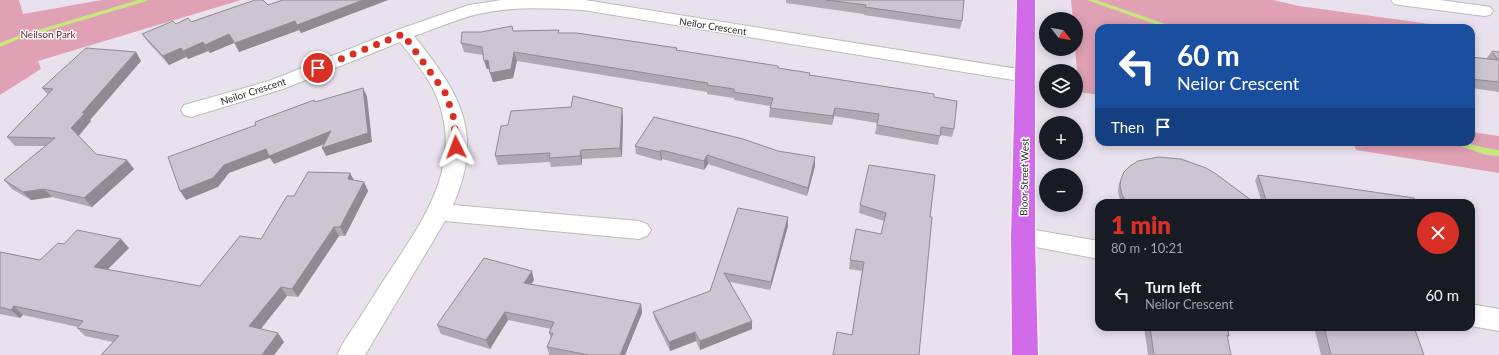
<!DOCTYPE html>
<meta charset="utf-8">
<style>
body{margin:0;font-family:Lato,sans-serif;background:#242831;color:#f1f3f6;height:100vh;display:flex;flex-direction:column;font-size:15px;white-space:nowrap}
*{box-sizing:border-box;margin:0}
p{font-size:13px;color:#9ea1a6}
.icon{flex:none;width:22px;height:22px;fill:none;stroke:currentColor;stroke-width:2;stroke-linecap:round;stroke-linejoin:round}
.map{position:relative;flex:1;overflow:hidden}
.side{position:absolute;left:1095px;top:199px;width:380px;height:132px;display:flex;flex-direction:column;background:#171b24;border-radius:12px;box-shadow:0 2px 10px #0003}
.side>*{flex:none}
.guide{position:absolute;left:1095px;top:24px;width:380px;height:122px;border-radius:12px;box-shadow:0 2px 10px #0003;background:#1a4fa0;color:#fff;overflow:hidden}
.needle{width:26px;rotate:121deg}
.tools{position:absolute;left:1039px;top:12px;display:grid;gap:8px}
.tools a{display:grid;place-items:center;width:44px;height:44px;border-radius:50%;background:#171b24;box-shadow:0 2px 10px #0003;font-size:20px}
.pin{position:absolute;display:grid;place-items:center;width:34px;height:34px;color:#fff;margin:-17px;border:2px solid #fff;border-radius:50%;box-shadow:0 1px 4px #0007}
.me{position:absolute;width:44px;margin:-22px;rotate:357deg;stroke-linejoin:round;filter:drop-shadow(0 0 3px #0008)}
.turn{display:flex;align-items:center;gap:14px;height:84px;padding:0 16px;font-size:18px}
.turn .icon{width:52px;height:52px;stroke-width:2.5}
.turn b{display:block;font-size:28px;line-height:34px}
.then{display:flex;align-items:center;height:38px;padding:0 16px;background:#0003;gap:8px;font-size:15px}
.round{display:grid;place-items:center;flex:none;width:42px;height:42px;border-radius:21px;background:#242831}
.head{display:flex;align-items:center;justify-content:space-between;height:68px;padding:0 16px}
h1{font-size:24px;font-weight:800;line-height:30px;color:#d93025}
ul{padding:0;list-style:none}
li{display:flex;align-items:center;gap:12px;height:56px;padding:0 16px}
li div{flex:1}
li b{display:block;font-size:15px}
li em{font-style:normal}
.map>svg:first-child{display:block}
.green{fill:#e0a1b4}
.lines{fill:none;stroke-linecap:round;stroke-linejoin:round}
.stream{fill:#c7e87c;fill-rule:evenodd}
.minor-casing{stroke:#b6c0b4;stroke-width:2}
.major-casing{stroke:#fff;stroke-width:2}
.minor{fill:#fff;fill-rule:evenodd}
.major{fill:#d16be9;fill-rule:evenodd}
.wall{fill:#b0a9b4}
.shaded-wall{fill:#908a92}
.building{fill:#cdc5d1;stroke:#908a92}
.route{stroke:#d93025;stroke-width:7;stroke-dasharray:0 12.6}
.labels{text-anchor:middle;stroke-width:3;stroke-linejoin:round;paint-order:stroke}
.street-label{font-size:10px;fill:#2d2d2d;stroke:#fff}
.park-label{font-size:10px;fill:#68202c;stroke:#fff}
</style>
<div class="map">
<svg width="1499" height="355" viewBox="0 0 1499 355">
<rect width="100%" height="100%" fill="#e9e1ee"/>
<path class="green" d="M0,0H19L23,14L102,0H241L38,61L41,69L0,95Z
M1071,0H1273L1299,6L1445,26L1451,28H1099V95L1079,92L1075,49L1076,19H1073Z
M1471,132L1499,136V173L1356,150L1353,142H1471Z"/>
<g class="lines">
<path class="stream" d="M138,0H148L147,1L19,39L0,47V43L15,37Z
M1087,0H1096L1174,27L1175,28H1166Z
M1454,142C1470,142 1483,149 1499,150V156L1486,155L1455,144Z"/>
<defs>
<path id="minor" d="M502,0H585L1025,70L1032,72L1035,76L1032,80L1025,82L583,10C548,8 513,6 478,14C457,19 435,29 414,36C459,92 485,133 453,205L639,221L647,224L651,230L647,236L639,239L445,221L365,355H337C343,342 351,331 359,319C371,300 383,281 395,263C427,215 459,165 440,106C433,82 415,61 400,42L283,89L191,117L184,115L181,110L184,105L269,81L397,30L469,5Z
M1391,0H1440L1484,6L1490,7L1493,11L1490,15L1484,16L1400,5L1394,4Z
M1023,228L1099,241V259L1015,243L1011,237L1015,231Z
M1471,304L1499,309V331L1471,326Z"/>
<path id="major" d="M1017,0H1035V237L1038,355H1012L1011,237Z"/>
</defs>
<use href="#minor" class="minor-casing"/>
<use href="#major" class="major-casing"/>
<use href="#minor" class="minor"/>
<use href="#major" class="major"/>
</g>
<path class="wall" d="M388,0L301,33L299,30L239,52L234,43L210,53L208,51L188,59L186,57L169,65L148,42L142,34L176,24Z
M786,0H964L962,21L960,29L864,15V14L786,3Z
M513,31L560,33L677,48V51L778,66V68L810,75L934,97L954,129L952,137L940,135L938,145L875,134L877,123L834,116L832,125L769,117L770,106L734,100V98L707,94V92L517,61L513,78L493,82L489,69H487L483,55L464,52L461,43L481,32Z
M1492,51L1499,52V92L1471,88V57L1486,59Z
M136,52L141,61L90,120L91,121L79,136L96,154L134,169L92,207L52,197L31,200L12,189L4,180L45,146H15L7,137L48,95L42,88Z
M623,117L622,157L582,159V165L551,167L550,162L498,165L495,156Z
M635,146L815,166L807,196L708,164L704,170L662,159L661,161L636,154Z
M935,175L852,335L862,271L849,269L850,260L881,234L884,221L859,213L860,205Z
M1258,175L1416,203H1262L1255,180Z
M1121,179L1255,203H1122L1120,200L1118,191L1119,183Z
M354,180L364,182L368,191L345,236H339L298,297L287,296L260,329L284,342L274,355H101L113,342L85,336L77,328L78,327L23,315L20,318L0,314V252L40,260L64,244L129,248L107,270L200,286L261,239L294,196Z
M738,208L788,217V226L770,290L730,282L752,329L700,350L696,341L670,351L655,320L653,312L710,291Z
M534,280L531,284L641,304L642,313L625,355H549L547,347L551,338L549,333L551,329L508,320L490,349L441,334L437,325Z
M1144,327H1227L1229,336L1227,337L1231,355H1148Z
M1314,327H1400L1424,355H1321Z"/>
<path class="shaded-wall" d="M363,0H388L301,33L297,25Z
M295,21L299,30L239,52L235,43Z
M229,34L234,43L210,53L205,45Z
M203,42L208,51L188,59L183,51Z
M181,48L186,57L169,65L163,56Z
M136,52L141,61L90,120L91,121L78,136L71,128L82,113Z
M514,52L517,61L513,78L493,82L490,73Z
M488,60L490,69H487L484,61Z
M363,88L367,96L372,142L326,156L322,148Z
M622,108L623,117L622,157L620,148Z
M835,108L834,116L832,125L833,116Z
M331,131L335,140L274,164L270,158L229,173L218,187L186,200L180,191L224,165L266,149Z
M581,150L582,159V165L580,156Z
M661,150L662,159L661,161L660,152Z
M707,155L708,164L704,170V161Z
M815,157V166L807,196L808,188Z
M127,160L134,169L92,207L84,198Z
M350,173L355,182L348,179Z
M364,182L368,191L345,236L340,227Z
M44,189L52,197L31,200L23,192Z
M788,217V226L770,290L771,282Z
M334,227L339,236L298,297L292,289Z
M121,239L129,248L101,276L94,267Z
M532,271L534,280L527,291L524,283Z
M281,287L287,296L256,335L249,326Z
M641,304L642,313L625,355H620Z
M14,306L23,315L20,318L11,310Z
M505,312L508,320L490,349L486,340Z
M752,321V329L700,350V341Z
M695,332L696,341L670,351L669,342Z
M278,333L284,342L274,355H262Z"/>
<path class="building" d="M255,0H263L268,5L283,0H363L297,25L295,21L235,43L229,34L205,45L203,42L183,51L181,48L163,56L142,34L173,21L176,24L188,18L191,22Z
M826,0H964L962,21L865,7L866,5Z
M512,26L513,31L559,30L558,33H577L677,48L676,50L778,66V68L810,73L809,75L934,94V97L957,101L954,129L941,127L940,136L877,125L879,114L835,108L833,116L770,108L773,98L734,92V89L707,85L708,83L514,52L511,69L490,73L488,60L484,61L482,47L461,43L462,32H481Z
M86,48L136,52L82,113H85L71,128L96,154L127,160L84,198L44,189L23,192L4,180L55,138L7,137L53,89L42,88Z
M1492,51L1499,52V82L1471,79V57L1498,60Z
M363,88L368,133L322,148L331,131L269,156L266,149L224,165L213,178L180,191L168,157L256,125L255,122L314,100L315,102Z
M573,96L622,108L620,148L581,150L580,156L549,158L550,153L495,156L501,126L508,125L511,111L571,107Z
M654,117L743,139L778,151L815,157L808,188L707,155L704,161L661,150L660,152L635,146Z
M1158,157L1181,159L1206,168L1216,174L1255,203H1127L1122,195L1120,186L1121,179L1124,172L1130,166L1138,161Z
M869,165L935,175L930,217H932L919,355H833L837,332L852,335L864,262L850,260L856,229L881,234L886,213L860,205Z
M308,172L350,173L348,179L364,182L340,227H334L292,289L281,287L249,326L278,333L262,355H101L119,336L77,328L83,321L14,306L11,310L0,307V252L40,260L58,243L64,244L77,230L121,239L94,267L200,286L240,236L261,239L287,196H294Z
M1258,175L1414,198L1416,203H1267Z
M738,208L788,217L771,282L724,273L752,321L700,341L695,332L669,342L653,312L710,291Z
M484,258L532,271L524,283L641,304L620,355H589L547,347L553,333H549L554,322L505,312L486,340L437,325Z
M1150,327H1227L1229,336L1227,335L1231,355H1154Z
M1324,327H1400L1415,330L1424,355H1331Z"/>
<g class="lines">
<path class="route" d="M318,68L403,34L446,94L454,119L456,147"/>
</g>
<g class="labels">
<g class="street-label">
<text transform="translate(713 26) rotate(9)" y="4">Neilor Crescent</text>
<text transform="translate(253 91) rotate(-18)" y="4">Neilor Crescent</text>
<text transform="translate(1024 177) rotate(-89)" y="4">Bloor Street West</text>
</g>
<g class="park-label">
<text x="48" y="38">Neilson Park</text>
</g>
</g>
</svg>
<div class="tools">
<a><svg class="needle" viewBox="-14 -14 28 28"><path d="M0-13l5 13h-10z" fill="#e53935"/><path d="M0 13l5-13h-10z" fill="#9ea1a6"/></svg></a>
<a><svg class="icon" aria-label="layers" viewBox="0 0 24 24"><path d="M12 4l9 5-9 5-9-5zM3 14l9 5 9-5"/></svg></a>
<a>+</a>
<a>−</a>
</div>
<div class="pin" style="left:318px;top:68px;background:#d93025"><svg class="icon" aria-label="arrive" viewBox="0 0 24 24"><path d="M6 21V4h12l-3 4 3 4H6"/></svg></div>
<svg class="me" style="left:456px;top:147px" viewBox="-20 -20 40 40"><path d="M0-17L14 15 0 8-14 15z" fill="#d93025" stroke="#fff" stroke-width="4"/></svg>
<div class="guide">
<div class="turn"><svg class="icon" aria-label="left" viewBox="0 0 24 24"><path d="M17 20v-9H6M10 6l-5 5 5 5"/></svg><div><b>60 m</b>Neilor Crescent</div></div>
<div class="then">Then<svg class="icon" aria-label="arrive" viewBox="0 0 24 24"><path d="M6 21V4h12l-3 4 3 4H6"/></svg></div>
</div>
<section class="side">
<div class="head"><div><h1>1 min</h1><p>80 m · 10:21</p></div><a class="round" style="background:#d93025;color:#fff"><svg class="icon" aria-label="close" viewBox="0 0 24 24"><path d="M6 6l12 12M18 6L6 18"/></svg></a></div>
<ul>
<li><svg class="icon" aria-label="left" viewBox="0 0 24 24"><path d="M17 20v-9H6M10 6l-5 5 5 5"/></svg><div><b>Turn left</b><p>Neilor Crescent</p></div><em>60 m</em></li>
</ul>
</section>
</div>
